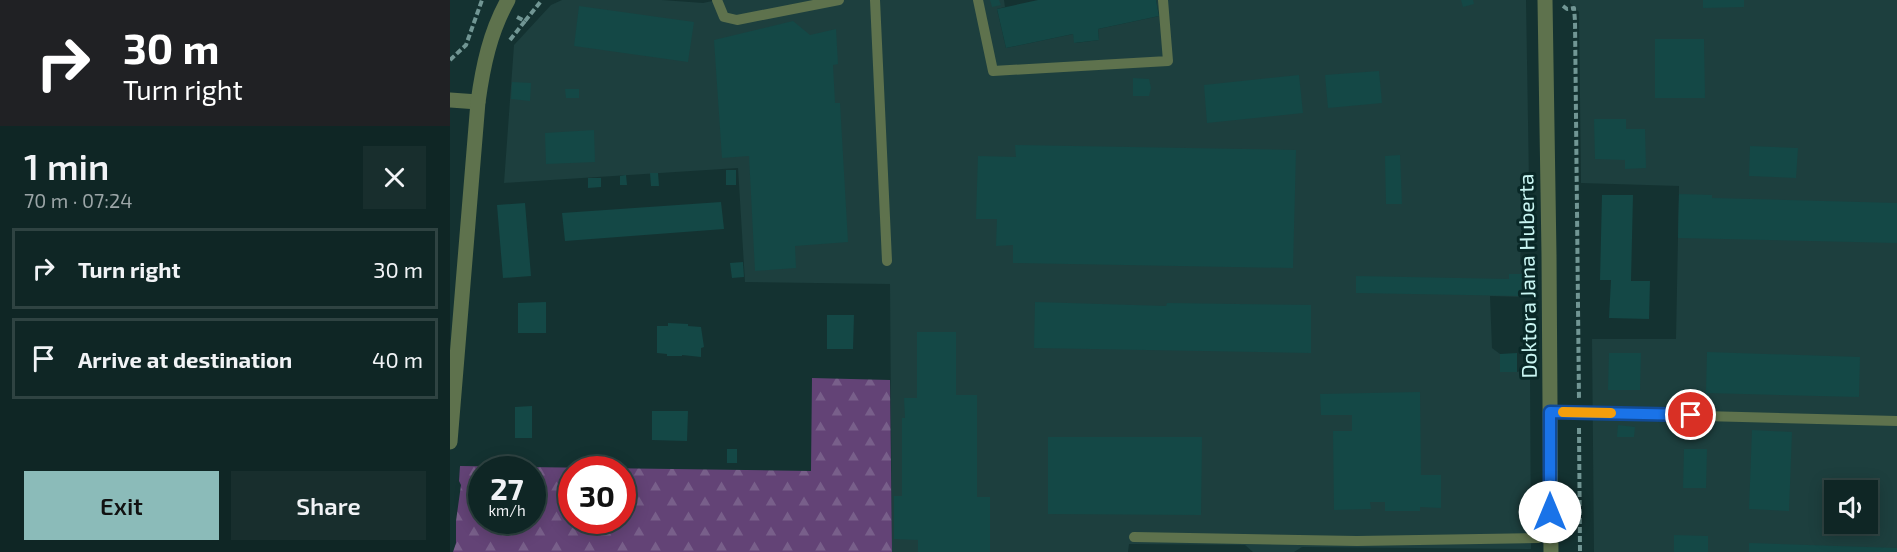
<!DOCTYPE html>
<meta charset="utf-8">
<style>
body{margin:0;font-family:"Exo 2",sans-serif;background:#182e2d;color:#f1f3f6;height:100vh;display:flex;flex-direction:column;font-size:22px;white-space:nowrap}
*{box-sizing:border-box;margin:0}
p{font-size:20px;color:#9ba5a7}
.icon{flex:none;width:33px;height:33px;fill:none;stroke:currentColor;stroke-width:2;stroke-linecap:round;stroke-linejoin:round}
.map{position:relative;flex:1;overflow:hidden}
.side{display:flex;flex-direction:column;background:#0f2625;width:450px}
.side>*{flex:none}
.banner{background:#202124;color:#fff;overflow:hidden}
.fabs{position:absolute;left:1374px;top:480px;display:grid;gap:12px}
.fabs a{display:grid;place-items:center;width:54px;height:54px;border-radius:0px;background:#0f2625;box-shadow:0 3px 15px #0003,0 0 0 2px #2f4342;font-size:30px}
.speed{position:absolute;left:18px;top:456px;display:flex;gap:12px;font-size:30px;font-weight:700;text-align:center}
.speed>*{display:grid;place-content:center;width:78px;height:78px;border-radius:50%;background:#0f2625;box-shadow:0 3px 15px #0003,0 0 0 2px #2f4342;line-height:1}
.speed small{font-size:15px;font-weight:400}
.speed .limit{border:9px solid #d22;background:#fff;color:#111}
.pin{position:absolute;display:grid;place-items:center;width:51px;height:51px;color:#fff;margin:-26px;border:3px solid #fff;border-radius:50%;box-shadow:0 2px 6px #0007}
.me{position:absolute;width:66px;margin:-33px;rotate:0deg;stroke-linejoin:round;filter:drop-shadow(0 0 4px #0008)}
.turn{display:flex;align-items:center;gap:21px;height:126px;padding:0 24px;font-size:27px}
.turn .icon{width:78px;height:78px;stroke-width:2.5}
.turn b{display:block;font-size:42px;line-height:51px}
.round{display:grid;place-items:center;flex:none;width:63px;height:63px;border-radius:0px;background:#182e2d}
.overview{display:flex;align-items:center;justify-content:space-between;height:102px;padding:0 24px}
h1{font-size:36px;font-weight:600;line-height:45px}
.action{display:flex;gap:12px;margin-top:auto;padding:12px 24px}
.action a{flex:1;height:69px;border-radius:0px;background:#8bbbb9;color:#111;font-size:24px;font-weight:600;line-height:69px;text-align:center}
.action a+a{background:#182e2d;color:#f1f3f6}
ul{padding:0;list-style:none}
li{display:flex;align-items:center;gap:18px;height:81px;margin:0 12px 9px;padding:0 12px;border:3px solid #2f4342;border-radius:0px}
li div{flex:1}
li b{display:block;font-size:22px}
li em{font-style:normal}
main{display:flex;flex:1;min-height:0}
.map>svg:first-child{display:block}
.built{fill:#1d3f3e;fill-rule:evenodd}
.forest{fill:url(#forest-firs);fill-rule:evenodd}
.building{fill:#144846}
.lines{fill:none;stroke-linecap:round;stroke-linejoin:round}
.path{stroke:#719694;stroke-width:4;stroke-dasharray:6 3;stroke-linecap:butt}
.service{stroke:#5e724d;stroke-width:10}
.minor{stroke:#5e724d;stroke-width:15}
.tertiary{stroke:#5e724d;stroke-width:15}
.route-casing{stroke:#114b97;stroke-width:15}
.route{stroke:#1a73e8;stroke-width:10}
.slow{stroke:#f59e0b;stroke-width:10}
.labels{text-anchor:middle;stroke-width:6;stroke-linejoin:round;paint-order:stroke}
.street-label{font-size:21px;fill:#caf6f3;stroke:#092827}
</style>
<main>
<section class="side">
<div class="banner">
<div class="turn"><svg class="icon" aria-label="right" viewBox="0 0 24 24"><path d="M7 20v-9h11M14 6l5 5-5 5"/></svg><div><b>30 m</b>Turn right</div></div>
</div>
<div class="overview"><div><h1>1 min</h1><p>70 m · 07:24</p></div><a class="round"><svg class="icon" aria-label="close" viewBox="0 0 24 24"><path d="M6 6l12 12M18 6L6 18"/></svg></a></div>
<ul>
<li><svg class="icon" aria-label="right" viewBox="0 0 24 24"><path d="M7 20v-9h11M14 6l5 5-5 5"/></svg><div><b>Turn right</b></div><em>30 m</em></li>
<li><svg class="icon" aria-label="arrive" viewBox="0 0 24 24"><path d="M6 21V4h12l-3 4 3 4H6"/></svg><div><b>Arrive at destination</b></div><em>40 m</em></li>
</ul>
<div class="action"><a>Exit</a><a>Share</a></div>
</section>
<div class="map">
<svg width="1447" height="552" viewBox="0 0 1447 552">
<defs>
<pattern id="forest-firs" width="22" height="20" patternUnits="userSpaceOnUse" patternTransform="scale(1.5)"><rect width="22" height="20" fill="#634376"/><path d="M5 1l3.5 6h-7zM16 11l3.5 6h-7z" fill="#785f8a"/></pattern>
</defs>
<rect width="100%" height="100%" fill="#143231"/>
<path class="built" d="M112,0H212L253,3L267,0H554L555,7L547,9L556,48L623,34L625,43L649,40L648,29L709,16L706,0H1076L1080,243H1071L1070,264L1080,271L1079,297L1040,296L1042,348L1050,354V372H1067L1080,368L1081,549L852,547L844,552H803L795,545L679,544L678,552H442L440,284L295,282L288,168L54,183L64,45L101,5Z
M1120,0H1447V552H1144L1142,339H1226L1229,186L1131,183L1129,12L1120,3ZM1384,490H1418V524H1384Z"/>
<path class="forest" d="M362,378L440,380L442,552H3L6,543V521L11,485L9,481L10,466L361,471ZM32,470H82V520H32ZM122,470H172V520H122Z"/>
<path class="building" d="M540,0H549L551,5L542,7Z
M588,0H706L709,16L648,29L649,40L624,43L623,34L556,48L547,9Z
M1011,0H1023L1024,4L1013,7Z
M1253,0H1294V7L1253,8Z
M129,6L244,22L238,62L124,46Z
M343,21L360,35L386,29L388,64L383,65L385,103H390L398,242L345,246L346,268L305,271L299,156L272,158L264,40Z
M1205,39H1254L1255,98H1205Z
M929,71L932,103L878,108L875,75Z
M849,75L853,113L757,123L754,85Z
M683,78L699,79L701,88L699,96H683Z
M62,82L81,83L80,101L61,99Z
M115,89H129V98H116Z
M1144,119H1176V129H1195L1196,168L1175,169V160L1145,159Z
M144,130L145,162L96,164L95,133Z
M565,145L846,150L843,268L563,263V245L546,246L547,219H526L528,156L566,157Z
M1300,146L1348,148L1346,178L1299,176Z
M950,155L952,204H936L935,156Z
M276,170H286V185H276Z
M200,173H208L209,186H201Z
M176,175L177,185H170V176Z
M138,178H151V187L138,188Z
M1229,194L1262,195V198L1447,203V243L1228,238Z
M1152,195H1183L1181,281H1200L1199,319L1159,318L1161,280H1150Z
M271,202L274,229L115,241L112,213Z
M75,203L81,276L53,278L47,205Z
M293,262L294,277L282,278L280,263Z
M1059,274H1072L1071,296L906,293V276L1059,279Z
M96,302V333H68V303Z
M585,302L716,306L717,303L861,305V353L584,348Z
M377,315H404L403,349H377Z
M218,323L238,324V326L251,327L254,347L251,348V357L232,355V356H217V354L207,353V326H218Z
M467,332H506V395H527V497H540V552H468V540L444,539V496H452V418H455L454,398H467Z
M1257,352L1410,357L1409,397L1256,393Z
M1067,353V372H1050V354Z
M1159,353H1191L1190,390H1158Z
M970,392L971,475H991V508L970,507V511H935V502H920L921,509L884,510L883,431H902V415H871L870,394Z
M82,406V438H65V407Z
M202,411H238L237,441L202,440Z
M1168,425L1185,427L1184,437H1167Z
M1302,430L1342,432L1339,511L1299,509Z
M598,437H752L751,515L598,514Z
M277,449H287V463H277Z
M1234,449H1257L1256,488H1233Z
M1224,535L1258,536V552H1224Z
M1299,543L1447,548V552H1299Z"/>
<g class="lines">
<path class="path" d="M1113,6L1117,9L1124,8L1125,21L1129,400
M67,17L75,21L92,0
M60,40L75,21
M0,60L16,45L32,0
M1129,428L1130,552"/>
<path class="service" d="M267,0L274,17L287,20L389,0
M425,0L437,261
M528,0L543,71L718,61L713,0
M1100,412L1447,421
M684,537L907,541L1088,538L1101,534"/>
<path class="minor" d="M1095,0L1099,255L1101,552
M0,100L28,102"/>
<path class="tertiary" d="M0,442L28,102C33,66 40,32 58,0"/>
</g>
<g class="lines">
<defs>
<path id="route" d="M1100,512V412L1241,415"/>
</defs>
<use href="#route" class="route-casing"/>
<use href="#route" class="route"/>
<path class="slow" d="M1113,412L1161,413"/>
</g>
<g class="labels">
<g class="street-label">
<text transform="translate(1078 276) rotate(-91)" y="7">Doktora Jana Huberta</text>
</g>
</g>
</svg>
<div class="fabs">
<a><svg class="icon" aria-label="sound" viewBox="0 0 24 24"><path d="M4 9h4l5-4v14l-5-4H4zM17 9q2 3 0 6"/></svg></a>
</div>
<div class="speed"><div>27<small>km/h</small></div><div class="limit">30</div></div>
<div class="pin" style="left:1241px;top:415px;background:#d93025"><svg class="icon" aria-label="arrive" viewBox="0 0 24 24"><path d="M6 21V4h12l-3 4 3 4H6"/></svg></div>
<svg class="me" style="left:1100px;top:512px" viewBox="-20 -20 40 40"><circle r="19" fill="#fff"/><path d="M0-13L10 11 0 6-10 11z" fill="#1a73e8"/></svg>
</div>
</main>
